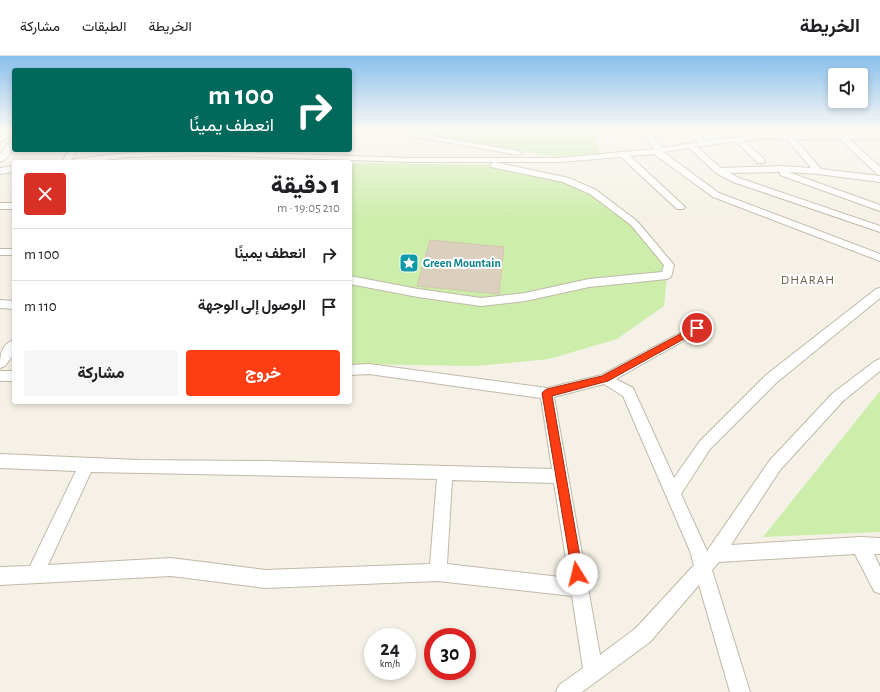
<!DOCTYPE html>
<html lang="ar">
<meta charset="utf-8">
<style>
body{margin:0;font-family:"Alegreya Sans",Vazirmatn,sans-serif;background:#f6f6f6;color:#202124;direction:rtl;height:100vh;display:flex;flex-direction:column;font-size:15px;white-space:nowrap}
*{box-sizing:border-box;margin:0}
p{font-size:13px;color:#757577}
.icon{flex:none;width:22px;height:22px;fill:none;stroke:currentColor;stroke-width:2;stroke-linecap:round;stroke-linejoin:round}
.map{position:relative;flex:1;overflow:hidden;direction:ltr}
.drawer{position:absolute;left:12px;top:104px;width:340px;height:244px;display:flex;flex-direction:column;background:#fff;border-radius:4px;box-shadow:0 2px 6px #0003;direction:rtl}
.drawer>*{flex:none}
.hud{position:absolute;left:12px;top:12px;width:340px;height:84px;border-radius:4px;box-shadow:0 2px 6px #0003;direction:rtl;background:#00695c;color:#fff;overflow:hidden}
.controls{position:absolute;left:828px;top:12px;display:grid;gap:8px}
.controls a{display:grid;place-items:center;width:40px;height:40px;border-radius:4px;background:#fff;box-shadow:0 2px 6px #0003;font-size:20px}
.speed{position:absolute;left:364px;top:572px;display:flex;gap:8px;font-size:20px;font-weight:700;text-align:center}
.speed>*{display:grid;place-content:center;width:52px;height:52px;border-radius:50%;background:#fff;box-shadow:0 2px 6px #0003;line-height:1}
.speed small{font-size:10px;font-weight:400}
.speed .limit{border:6px solid #d22;background:#fff;color:#111}
.pin{position:absolute;display:grid;place-items:center;width:34px;height:34px;color:#fff;margin:-17px;border:2px solid #fff;border-radius:50%;box-shadow:0 1px 4px #0007}
.me{position:absolute;width:44px;margin:-22px;rotate:351deg;stroke-linejoin:round;filter:drop-shadow(0 0 3px #0008)}
.turn{display:flex;align-items:center;gap:14px;height:84px;padding:0 12px;font-size:18px}
.turn .icon{width:52px;height:52px;stroke-width:2.5}
.turn b{display:block;font-size:28px;line-height:34px}
.round{display:grid;place-items:center;flex:none;width:42px;height:42px;border-radius:4px;background:#f6f6f6}
.head{display:flex;align-items:center;justify-content:space-between;height:68px;padding:0 12px}
h1{font-size:24px;font-weight:800;line-height:30px}
.primary-button{display:flex;gap:8px;margin-top:auto;padding:8px 12px}
.primary-button a{flex:1;height:46px;border-radius:4px;background:#ff3d13;color:#fff;font-size:16px;font-weight:800;line-height:46px;text-align:center}
.primary-button a+a{background:#f6f6f6;color:#202124}
ul{padding:0;list-style:none}
li{display:flex;align-items:center;gap:12px;height:52px;padding:0 12px;border-top:1px solid #e0e0e0}
li div{flex:1}
li b{display:block;font-size:15px}
li em{font-style:normal}
header{display:flex;align-items:center;gap:24px;box-sizing:border-box;height:56px;padding:0 20px;background:#fff;border-bottom:1px solid #e0e0e0}
header strong{font-size:19px}
nav{display:flex;gap:22px;margin-inline-start:auto;font-size:14px}
.map>svg:first-child{display:block}
.green{fill:#cdedab}
.building{fill:#dbd0bd;stroke:#d3c5ad}
.lines{fill:none;stroke-linecap:round;stroke-linejoin:round}
.street-casing{stroke:#c1b9a8;stroke-width:2}
.street{fill:#fff;fill-rule:evenodd}
.route{fill:#ff3d13;stroke:#a6280c}
.labels{text-anchor:middle;stroke-width:4;stroke-linejoin:round;paint-order:stroke}
.culture-label{font-size:12px;font-weight:bold;fill:#0d838f;stroke:#fff;text-anchor:start}
.neighbourhood-label{font-size:13px;letter-spacing:1px;fill:#6c604b;stroke:#fff}
</style>
<header>
<strong>الخريطة</strong>
<nav><a>الخريطة</a><a>الطبقات</a><a>مشاركة</a></nav>
</header>
<div class="map">
<svg width="880" height="636" viewBox="0 0 880 636">
<rect width="100%" height="100%" fill="#f5f1e6"/>
<path class="green" d="M404,73H594L599,97L556,101Z
M350,107L493,109L566,124L593,136L634,167L669,209L667,219L664,250L617,283L549,303L476,310L350,308Z
M880,335V476L763,481Z"/>
<path class="building" d="M430,184L504,191L499,238L417,230Z"/>
<g class="lines">
<defs>
<path id="street" d="M5,73H13L3,85H0V78Z
M352,73H393L518,95L522,97L518,99L393,77L356,75Z
M641,73H648L662,92L698,86L686,73H693L706,85L768,78H835L839,76L844,78L880,79V83H849L880,111V119L877,118L840,83H795L821,113L880,120V126L818,118L788,116L880,149V155L780,119V116L730,117L739,122L880,170V176L733,126L716,117L689,92L663,96L719,137L880,198V205L713,141L654,98L630,100L683,149L685,151L683,153H677L621,101L559,106H494L569,122L596,134L637,165L674,209L671,221L667,223L589,231L525,245L481,250L418,241L350,228V220L418,233L481,242L525,237L589,223L662,216L664,209L631,169L590,138L563,126L491,111L490,109L494,106H409L204,99L126,101L93,106H71L75,103L126,97L204,95L409,102H559L654,93ZM768,82L787,83L811,112L781,110L721,112L697,91L735,85L758,107H764L765,105L764,103L743,84Z
M11,84H14C14,92 9,103 0,106V99Z
M69,94H77L70,106H62Z
M14,110V116L0,118V112Z
M0,147H14V153H0Z
M0,193H14V199H0Z
M880,232V242L776,327L710,393L681,438L707,495L770,404L833,337L875,305L880,303V315L843,345L780,414L731,489L860,481L880,482V498H874L880,511V538L874,535L855,498L719,506L712,514L750,636H730L699,529L650,586L582,636H556L559,629L583,612L572,540L438,525L265,532L171,520L0,529V511L30,510L76,415L0,412V398L139,404L266,405L552,413L541,342L369,318L350,319V309L369,308L547,332L602,319L697,268L701,269L703,272L701,275L616,323L633,332L674,422L700,385L766,319L876,233ZM604,328L623,340L690,495L694,509L636,572L600,599L554,341ZM91,416L437,423L430,508L265,514L171,502L48,509ZM452,424L554,427L569,522L447,508Z
M0,244L14,245V253L0,252Z
M14,284V298L5,310L0,312C0,300 1,288 14,284Z
M0,315H14V325H0Z"/>
</defs>
<use href="#street" class="street-casing"/>
<use href="#street" class="street"/>
</g>
<linearGradient id="sky" x2="0" y2="1"><stop stop-color="#89bfee"/><stop offset="0.45" stop-color="#faf9f4"/><stop offset="1" stop-color="#faf9f4" stop-opacity="0"/></linearGradient>
<rect width="880" height="162" fill="url(#sky)"/>
<path class="route" d="M697,269L701,272L700,274L608,325L552,340L583,518L581,523L577,524L573,523L542,337L544,335L547,333L602,320Z"/>
<defs>
<symbol id="sight-square" viewBox="-11 -11 22 22"><rect x="-9" y="-9" width="18" height="18" rx="4" fill="#0f9aa8" stroke="#fff"/><path d="M0-6L1.8-2.2L6-1.7L2.9 1.2L3.7 5.4L0 3.3L-3.7 5.4L-2.9 1.2L-6-1.7L-1.8-2.2Z" fill="#fff"/></symbol>
</defs>
<g fill-rule="evenodd">
<use href="#sight-square" x="398" y="196" width="22" height="22"/>
</g>
<g class="labels">
<g class="culture-label">
<text x="423" y="211">Green Mountain</text>
</g>
<g class="neighbourhood-label">
<text x="808" y="228">DHARAH</text>
</g>
</g>
</svg>
<div class="controls">
<a><svg class="icon" aria-label="sound" viewBox="0 0 24 24"><path d="M4 9h4l5-4v14l-5-4H4zM17 9q2 3 0 6"/></svg></a>
</div>
<div class="speed"><div>24<small>km/h</small></div><div class="limit">30</div></div>
<div class="pin" style="left:697px;top:272px;background:#d93025"><svg class="icon" aria-label="arrive" viewBox="0 0 24 24"><path d="M6 21V4h12l-3 4 3 4H6"/></svg></div>
<svg class="me" style="left:577px;top:518px" viewBox="-20 -20 40 40"><circle r="19" fill="#fff"/><path d="M0-13L10 11 0 6-10 11z" fill="#ff3d13"/></svg>
<div class="hud">
<div class="turn"><svg class="icon" aria-label="right" viewBox="0 0 24 24"><path d="M7 20v-9h11M14 6l5 5-5 5"/></svg><div><b>100 m</b>انعطف يمينًا</div></div>
</div>
<section class="drawer">
<div class="head"><div><h1>1 دقيقة</h1><p>210 m · 19:05</p></div><a class="round" style="background:#d93025;color:#fff"><svg class="icon" aria-label="close" viewBox="0 0 24 24"><path d="M6 6l12 12M18 6L6 18"/></svg></a></div>
<ul>
<li><svg class="icon" aria-label="right" viewBox="0 0 24 24"><path d="M7 20v-9h11M14 6l5 5-5 5"/></svg><div><b>انعطف يمينًا</b></div><em>100 m</em></li>
<li><svg class="icon" aria-label="arrive" viewBox="0 0 24 24"><path d="M6 21V4h12l-3 4 3 4H6"/></svg><div><b>الوصول إلى الوجهة</b></div><em>110 m</em></li>
</ul>
<div class="primary-button"><a>خروج</a><a>مشاركة</a></div>
</section>
</div>
